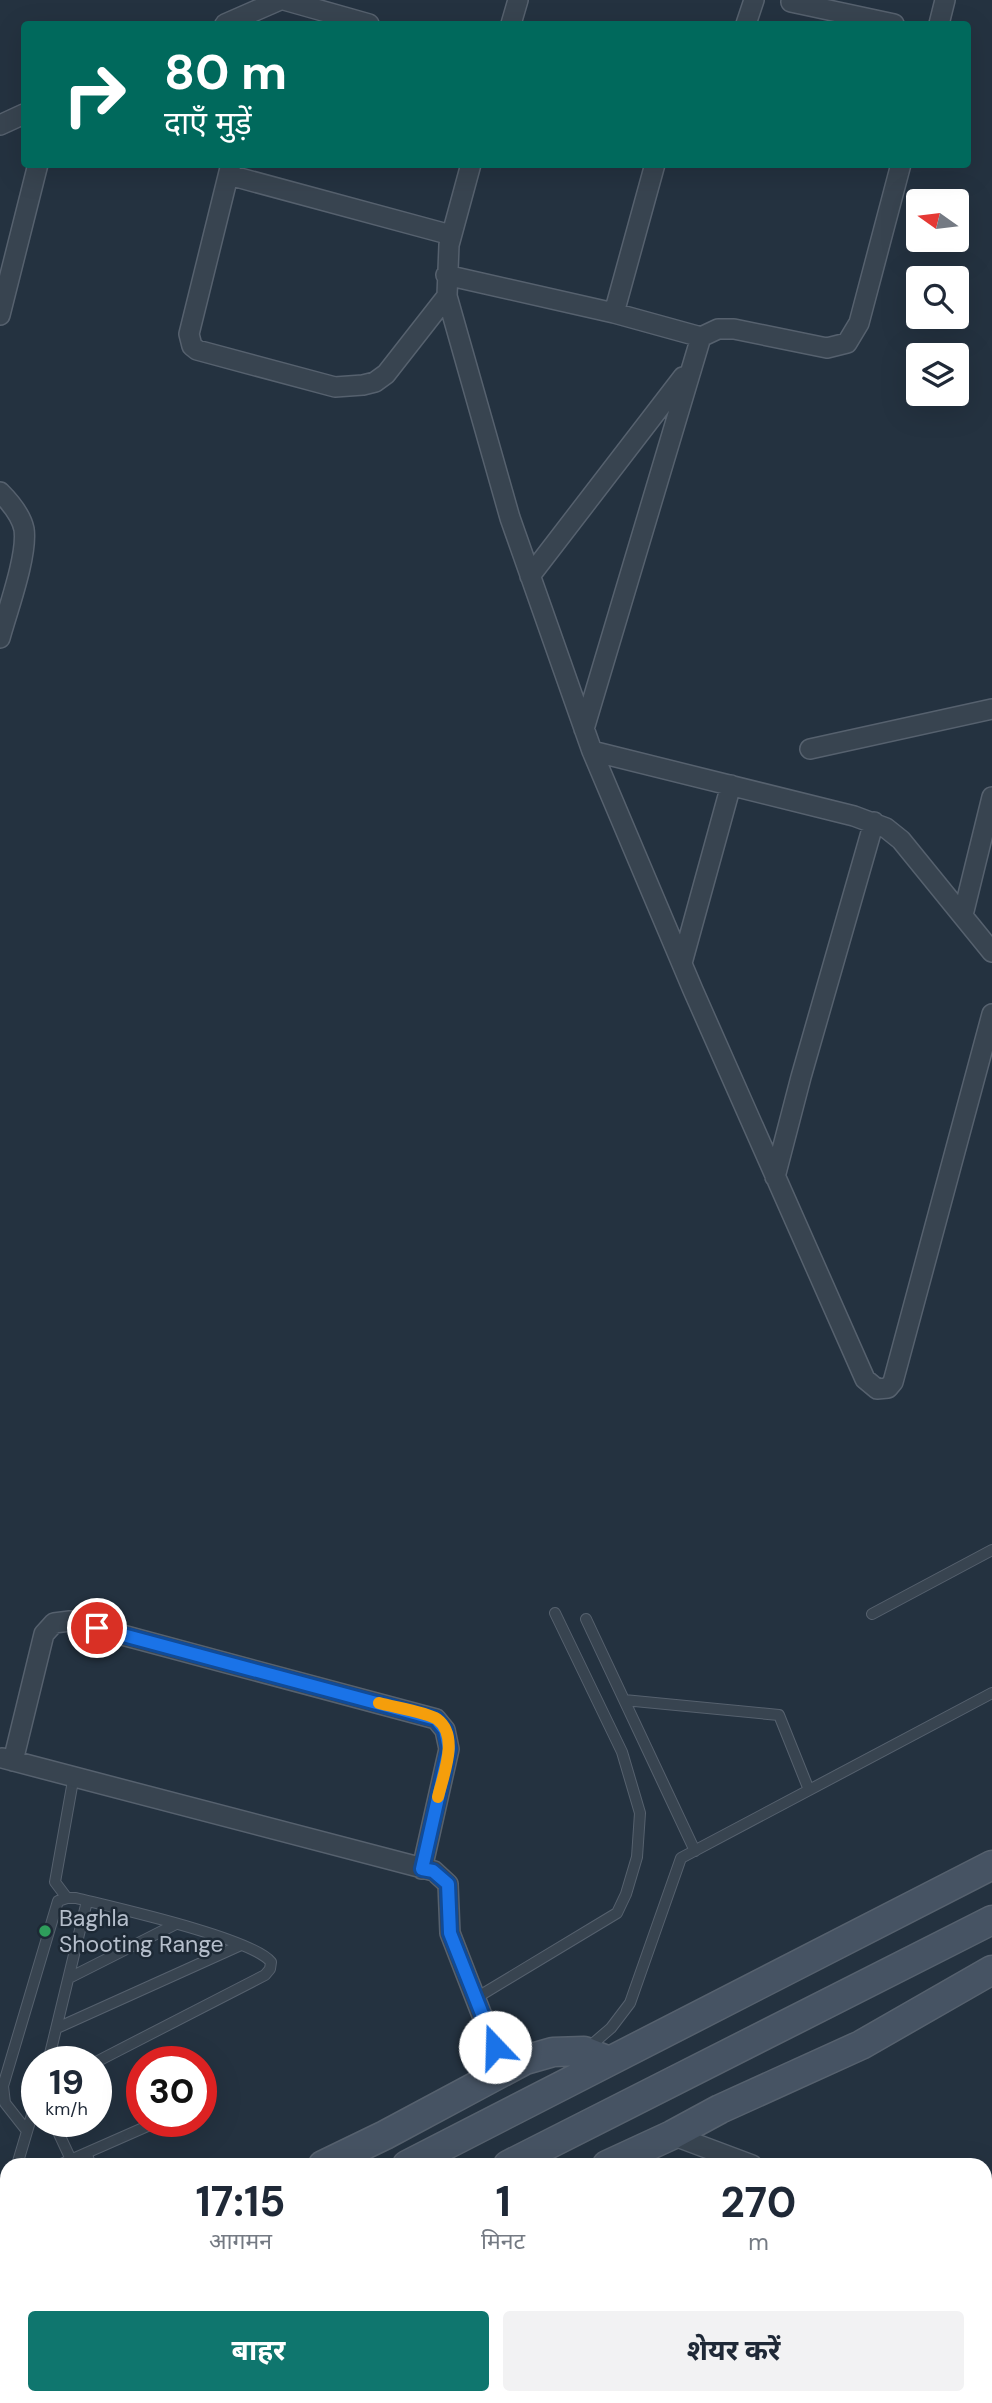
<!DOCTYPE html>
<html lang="hi">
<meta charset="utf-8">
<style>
body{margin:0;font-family:"DM Sans","Noto Sans Devanagari",sans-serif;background:#f2f2f3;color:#1f2937;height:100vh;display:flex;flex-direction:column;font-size:26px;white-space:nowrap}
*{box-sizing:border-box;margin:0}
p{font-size:23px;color:#747a83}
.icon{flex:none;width:38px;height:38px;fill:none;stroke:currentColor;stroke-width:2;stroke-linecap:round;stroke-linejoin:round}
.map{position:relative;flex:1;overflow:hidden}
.details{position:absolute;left:0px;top:2158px;width:992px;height:247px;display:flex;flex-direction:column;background:#fff;border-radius:21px 21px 0 0;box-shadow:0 7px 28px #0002}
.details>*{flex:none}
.banner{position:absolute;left:21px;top:21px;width:950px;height:147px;border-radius:7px;box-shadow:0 7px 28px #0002;background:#00695c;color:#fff;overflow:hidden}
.needle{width:46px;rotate:284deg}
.tools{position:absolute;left:906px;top:189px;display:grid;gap:14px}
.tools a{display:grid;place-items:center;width:63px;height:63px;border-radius:7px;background:#fff;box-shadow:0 7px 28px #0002;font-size:35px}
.speed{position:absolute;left:21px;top:2046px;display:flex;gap:14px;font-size:35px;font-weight:700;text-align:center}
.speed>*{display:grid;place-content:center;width:91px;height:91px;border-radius:50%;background:#fff;box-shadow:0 7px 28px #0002;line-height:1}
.speed small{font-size:18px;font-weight:400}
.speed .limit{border:10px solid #d22;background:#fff;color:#111}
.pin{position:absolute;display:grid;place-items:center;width:60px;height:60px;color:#fff;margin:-30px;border:4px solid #fff;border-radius:50%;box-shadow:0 2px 7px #0007}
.me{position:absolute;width:77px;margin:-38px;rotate:339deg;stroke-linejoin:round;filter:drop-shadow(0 0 5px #0008)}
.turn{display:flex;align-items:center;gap:24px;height:147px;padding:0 28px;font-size:32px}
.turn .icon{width:91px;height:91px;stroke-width:2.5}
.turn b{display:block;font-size:49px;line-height:60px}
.eta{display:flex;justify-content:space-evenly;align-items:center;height:119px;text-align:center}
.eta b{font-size:42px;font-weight:700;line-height:49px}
.cta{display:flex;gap:14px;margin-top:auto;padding:14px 28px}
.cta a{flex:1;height:80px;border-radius:7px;background:#0f766e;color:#fff;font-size:28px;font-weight:700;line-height:80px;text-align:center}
.cta a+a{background:#f2f2f3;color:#1f2937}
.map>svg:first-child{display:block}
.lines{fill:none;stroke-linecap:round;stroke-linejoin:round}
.lane-casing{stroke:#56616e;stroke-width:12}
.street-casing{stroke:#56616e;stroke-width:22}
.secondary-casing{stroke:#56616e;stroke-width:31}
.lane{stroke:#384450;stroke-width:10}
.street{stroke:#384450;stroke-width:19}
.secondary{stroke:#465363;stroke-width:28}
.route-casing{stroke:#114b97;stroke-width:18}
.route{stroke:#1a73e8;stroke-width:12}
.slow{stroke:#f59e0b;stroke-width:12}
.leisure-dot{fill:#2e9e5b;stroke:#1d2935;stroke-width:2.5}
.labels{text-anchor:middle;stroke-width:5;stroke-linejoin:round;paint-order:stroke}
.poi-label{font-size:23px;fill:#b5becb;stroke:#1d2935;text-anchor:start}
</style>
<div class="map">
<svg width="992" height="2403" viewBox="0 0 992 2403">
<rect width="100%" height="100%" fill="#243240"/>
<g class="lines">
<defs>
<path id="lane" d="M872,1614L992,1550
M586,1619L695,1851
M624,1700L779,1715L809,1790
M67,1898L55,1882L74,1775
M69,1978L176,1924
M476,1998L617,1913L626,1894L637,1857L640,1813L622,1752L555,1613
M57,2028L241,1945
M589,2047L611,2028L630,2003L681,1858L992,1693
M48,2062L87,1901
M53,2121L73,2164
M27,2131L5,2103L3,2086L58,1901L67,1898H76C112,1907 252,1938 271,1962L270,1969L265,1975L96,2062
M86,2153L91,2165
M17,2165L37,2098
M59,2165L159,2121"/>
<path id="street" d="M284,0L369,24
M791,2L894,24
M225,24L280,0
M511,24L518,0
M746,24L754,0
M939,24L945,0
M0,125L24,114
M231,164L189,334L192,346L197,350L335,387L363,385L375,382L386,374L447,296
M471,164L449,245L447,296L510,518L592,751L693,990L865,1379L877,1389L888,1388L893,1382L992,1014
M229,175L451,235
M446,275L614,313L701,337
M614,313L655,164
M0,315L38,164
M0,492C10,502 21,515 24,529C28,555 7,612 0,638
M530,576L683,377
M584,729L701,337L718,329H734L827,348L847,343L859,323L901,164
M810,749L992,709
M592,751L854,816L886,828L901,840L992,952
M963,915L992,797
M682,963L731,785
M775,1177L801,1077L874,822
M2,1758L434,1871L448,1884L450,1933L504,2072
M13,1761L44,1634L54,1623L70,1621L436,1719L445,1730L449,1749L422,1869
M672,2135L752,2165
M231,2398L254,2403
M935,2398L936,2403
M393,2403L404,2398
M517,2403L528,2398
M728,2403L739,2398"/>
<path id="secondary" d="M323,2165L385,2135L525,2060L553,2052L584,2051L609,2061
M407,2165L992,1865
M508,2165L992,1920
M607,2165L672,2135L720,2109L861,2045L992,1970
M0,2323L7,2319
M0,2372L7,2369
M38,2403L48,2398
M120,2403L131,2398"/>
</defs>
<use href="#lane" class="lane-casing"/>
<use href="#street" class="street-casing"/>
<use href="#secondary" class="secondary-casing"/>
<use href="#lane" class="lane"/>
<use href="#street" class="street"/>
<use href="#secondary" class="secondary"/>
</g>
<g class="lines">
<defs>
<path id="route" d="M97,1628L436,1719L445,1730L449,1749L422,1869L433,1871L448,1884L450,1933L495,2047"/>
</defs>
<use href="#route" class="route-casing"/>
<use href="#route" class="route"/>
<path class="slow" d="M379,1703C393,1707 426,1712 437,1719C460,1736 443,1775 438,1797"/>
</g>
<circle class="leisure-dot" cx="45" cy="1931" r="7"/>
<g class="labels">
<g class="poi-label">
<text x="59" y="1926">Baghla<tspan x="59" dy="26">Shooting Range</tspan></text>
</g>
</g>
</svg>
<div class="tools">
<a><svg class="needle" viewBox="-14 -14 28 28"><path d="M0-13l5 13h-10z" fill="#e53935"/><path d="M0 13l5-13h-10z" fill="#747a83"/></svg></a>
<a><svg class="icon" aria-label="search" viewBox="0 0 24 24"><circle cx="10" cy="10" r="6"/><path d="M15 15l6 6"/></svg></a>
<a><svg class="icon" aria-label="layers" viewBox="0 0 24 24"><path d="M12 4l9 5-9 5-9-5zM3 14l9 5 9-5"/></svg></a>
</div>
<div class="speed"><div>19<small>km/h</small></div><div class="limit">30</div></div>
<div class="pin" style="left:97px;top:1628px;background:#d93025"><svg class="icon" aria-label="arrive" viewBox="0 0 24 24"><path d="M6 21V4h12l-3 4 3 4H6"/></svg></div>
<svg class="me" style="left:495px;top:2047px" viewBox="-20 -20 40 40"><circle r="19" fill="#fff"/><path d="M0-13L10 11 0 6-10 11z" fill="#1a73e8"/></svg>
<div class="banner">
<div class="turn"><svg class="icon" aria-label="right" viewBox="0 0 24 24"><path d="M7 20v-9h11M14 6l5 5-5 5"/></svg><div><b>80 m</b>दाएँ मुड़ें</div></div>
</div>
<section class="details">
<div class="eta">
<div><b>17:15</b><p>आगमन</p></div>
<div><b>1</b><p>मिनट</p></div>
<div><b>270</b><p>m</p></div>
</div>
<div class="cta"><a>बाहर</a><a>शेयर करें</a></div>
</section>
</div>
